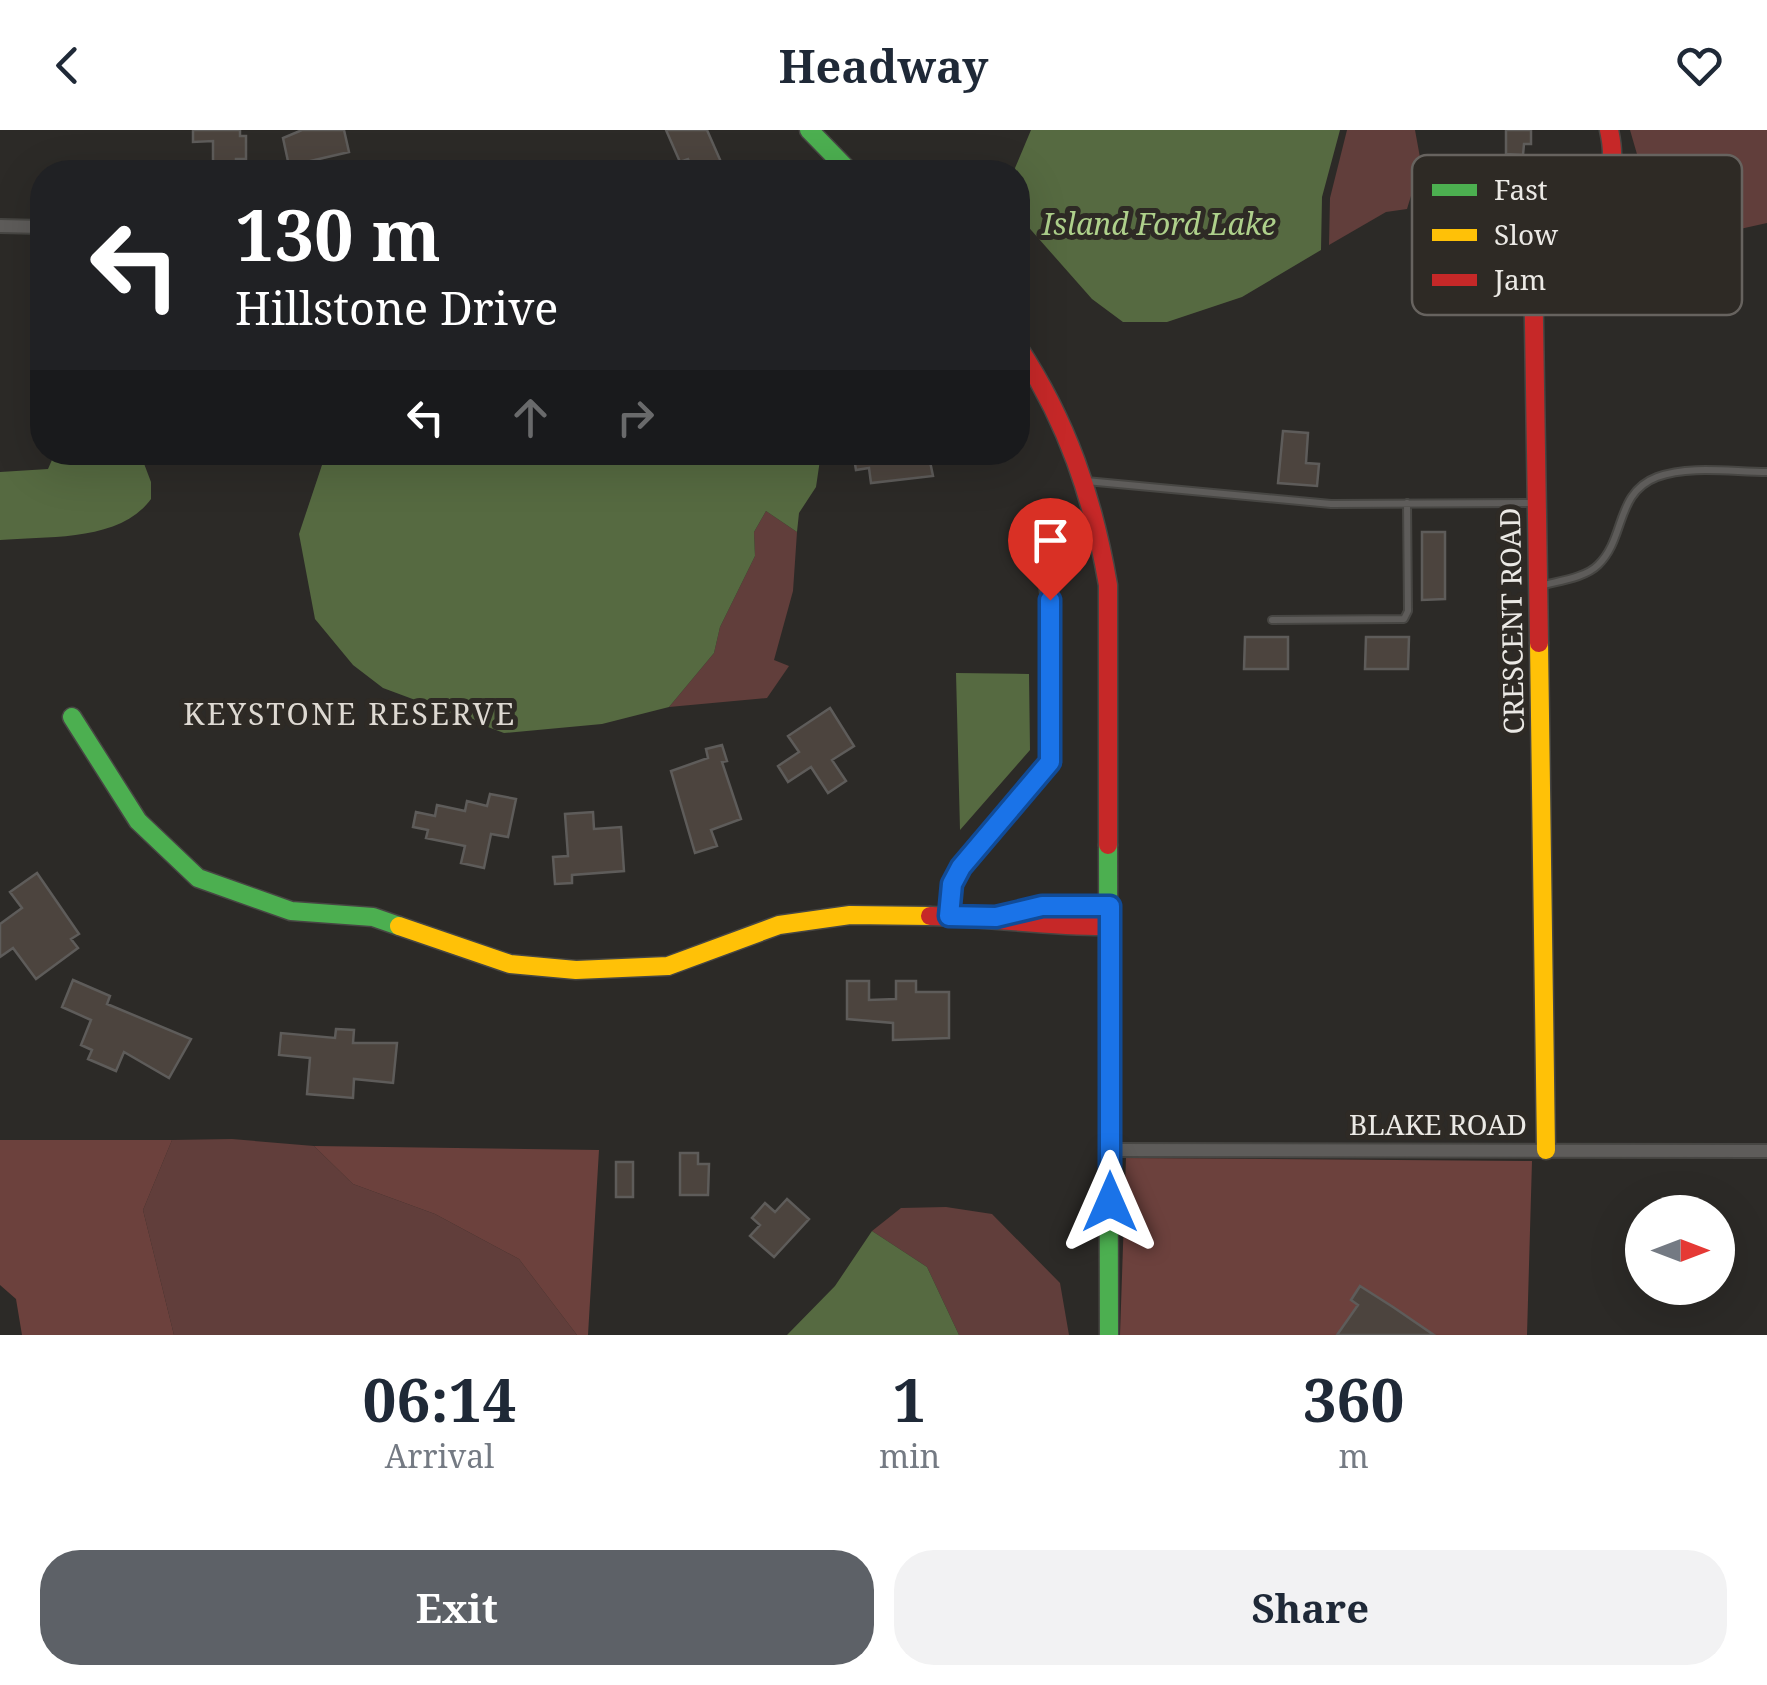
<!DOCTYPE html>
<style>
body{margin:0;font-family:"Noto Serif",serif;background:#f2f2f3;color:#1f2937;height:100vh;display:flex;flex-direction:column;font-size:38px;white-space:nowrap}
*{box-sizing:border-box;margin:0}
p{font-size:32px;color:#747a83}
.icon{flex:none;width:55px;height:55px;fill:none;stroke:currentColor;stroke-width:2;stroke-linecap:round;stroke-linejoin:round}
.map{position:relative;height:1205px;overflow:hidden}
.side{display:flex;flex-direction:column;background:#fff;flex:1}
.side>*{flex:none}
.guide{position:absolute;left:30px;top:30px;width:1000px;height:305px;border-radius:40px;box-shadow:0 10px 40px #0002;background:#202124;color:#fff;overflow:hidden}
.needle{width:65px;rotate:90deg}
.tools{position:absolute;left:1625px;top:1065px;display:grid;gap:20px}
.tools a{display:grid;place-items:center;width:110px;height:110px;border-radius:50%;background:#fff;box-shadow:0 10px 40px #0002;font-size:50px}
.pin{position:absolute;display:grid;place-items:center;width:85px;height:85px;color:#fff;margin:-102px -42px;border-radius:50% 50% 50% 0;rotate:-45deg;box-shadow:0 0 10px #0007}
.pin .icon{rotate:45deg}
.me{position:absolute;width:110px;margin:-55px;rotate:0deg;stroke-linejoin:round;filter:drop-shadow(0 0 8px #0008)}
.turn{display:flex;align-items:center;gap:35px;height:210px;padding:0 40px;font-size:45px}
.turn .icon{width:130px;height:130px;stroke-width:2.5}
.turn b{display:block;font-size:70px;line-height:85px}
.lanes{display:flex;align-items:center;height:95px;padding:0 40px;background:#0003;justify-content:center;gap:50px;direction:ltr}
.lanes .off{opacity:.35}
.eta{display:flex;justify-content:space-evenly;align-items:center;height:170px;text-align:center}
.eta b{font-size:60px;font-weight:700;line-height:70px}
.button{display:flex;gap:20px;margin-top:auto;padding:20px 40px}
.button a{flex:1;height:115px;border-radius:40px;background:#5d6167;color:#fff;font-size:40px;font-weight:700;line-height:115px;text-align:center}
.button a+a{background:#f2f2f3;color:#1f2937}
header{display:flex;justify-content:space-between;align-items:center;height:130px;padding:0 40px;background:#fff;font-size:45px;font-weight:700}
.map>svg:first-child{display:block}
.green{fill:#613e3b}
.forest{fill:#6c413d}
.water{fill:#566a41}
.building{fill:#4c443e;stroke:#5e5c5a;stroke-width:2.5}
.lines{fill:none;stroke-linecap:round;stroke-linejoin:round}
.lane-casing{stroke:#474643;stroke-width:10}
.street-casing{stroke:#474643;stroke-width:16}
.fast-casing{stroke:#474643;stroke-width:21}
.slow-casing{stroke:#474643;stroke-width:21}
.jam-casing{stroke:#474643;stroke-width:21}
.lane{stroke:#5e5c5a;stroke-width:6}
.street{stroke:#5e5c5a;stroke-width:12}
.fast{stroke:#4caf50;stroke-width:18}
.slow{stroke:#ffc107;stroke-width:18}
.jam{stroke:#c62828;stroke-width:18}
.route-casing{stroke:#114b97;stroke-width:25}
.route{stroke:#1a73e8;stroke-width:18}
.labels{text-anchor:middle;stroke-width:10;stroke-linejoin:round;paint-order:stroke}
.street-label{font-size:28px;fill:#ebe9e5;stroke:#2e2a25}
.water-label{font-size:30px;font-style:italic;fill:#aed08b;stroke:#2e2a25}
.neighbourhood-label{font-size:30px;letter-spacing:2.5px;fill:#ded9d2;stroke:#2e2a25}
.key{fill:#2e2a25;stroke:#67635f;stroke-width:2.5}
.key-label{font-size:28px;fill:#ebe9e5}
</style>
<header><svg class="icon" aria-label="back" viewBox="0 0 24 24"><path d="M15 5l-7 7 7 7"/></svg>Headway<svg class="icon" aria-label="heart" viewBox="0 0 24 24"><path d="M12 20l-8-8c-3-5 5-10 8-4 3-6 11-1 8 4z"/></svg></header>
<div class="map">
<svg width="1767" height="1205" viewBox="0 0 1767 1205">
<rect width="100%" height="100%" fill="#2c2a27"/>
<path class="green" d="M1347,0H1415L1421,33L1407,79L1386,82L1329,115L1330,68Z
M1630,0H1767V93L1740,99L1672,92L1641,38Z
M766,381L797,402L793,461L774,530L789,536L767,568L669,577L714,523L720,497L755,426L754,402Z
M232,1009L314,1016L353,1054L435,1084L519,1129L577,1205H174L143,1080L172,1010Z
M946,1077L992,1084L1060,1153L1069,1205H959L927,1137L872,1101L901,1078Z"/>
<path class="forest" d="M0,1010H172L143,1080L174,1205H22L16,1169L0,1155Z
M314,1016L599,1020L588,1205H577L519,1129L435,1084L353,1054Z
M1126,1028L1532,1031L1527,1205H1120Z"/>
<path class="water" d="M1031,0H1340L1322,67L1321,120L1242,167L1167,192H1123L1092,169L1024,92L1015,38Z
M55,323H140L151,352V369C120,412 48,406 0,410V342L48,339Z
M326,323L820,322L821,323L816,357L799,383L797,402L766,381L754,402L755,426L720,497L714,523L669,577L602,594L504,603L383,558L353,535L315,489L299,404Z
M956,543L1029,544L1030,620L960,700Z
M872,1101L927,1137L959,1205H787L835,1156Z"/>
<path class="building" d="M193,0H240V6H246V29H236V39H213V11L193,12Z
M302,0H344L349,22L289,36L283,8Z
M666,0H707L721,32L694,42L688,29L680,32Z
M1506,0H1531V14H1524L1523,25L1506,24Z
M1283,301L1308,303L1306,333L1319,334L1317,356L1278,353Z
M853,322H928L933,346L871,353L869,338L856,340Z
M1422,402H1445V469L1422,470Z
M1245,507H1288V539H1244Z
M1366,507H1409L1408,539H1365Z
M830,578L854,616L832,630L846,651L828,663L811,637L788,652L778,636L799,622L788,606Z
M722,615L727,631L722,632L741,689L711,700L717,716L695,723L671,641L708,628L706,619Z
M490,664L516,669L508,707L491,704L484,738L461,733L465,716L426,708L428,700L413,697L416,682L435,686L437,675L465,681L467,671L487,676Z
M593,682L594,699L621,697L624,741L572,745V753L555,754L553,727L568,726L565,684Z
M37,743L79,804L71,809L78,818L36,849L13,818L0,827V794L22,778L10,762Z
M73,850L110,866L107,874L191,909L169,948L124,922L116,941L88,929L92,920L81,915L91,890L62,877Z
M847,851H869V870L896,869V851H916V862H949V908L893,910V893L847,889Z
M336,899L354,900L353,913H397L393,953L354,949L353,968L307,964L310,928L279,925L281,903L335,908Z
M680,1023H698V1034H709L708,1065H680Z
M616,1032H633V1067H616Z
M787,1069L809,1089L774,1127L750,1106L760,1095L752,1088L765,1073L775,1082Z
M1360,1156L1393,1177L1434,1205H1337L1358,1175L1351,1170Z"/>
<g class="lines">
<defs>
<path id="lane" d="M1086,351L1331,374L1536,373
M1540,456C1558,451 1585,448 1598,435C1626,408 1615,363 1657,347C1690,335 1732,342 1767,342
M1272,490L1404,489L1408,481L1407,373"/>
<path id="street" d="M0,96L42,97
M949,786L952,754L961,737L1050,631L1052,502L1038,396
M999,786L1042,776H1110
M1109,1020L1767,1021"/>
<path id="fast" d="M809,0L850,42
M72,587L138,691L198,748L291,781L373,787L399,796
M1108,715L1109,1205"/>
<path id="slow" d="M1539,513L1546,1020
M399,796L510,834L576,840L668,836L779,795L850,785L930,786"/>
<path id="jam" d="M1018,217C1067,291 1093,368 1108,455V715
M1539,513L1533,130C1556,64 1628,85 1609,0
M930,786C991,787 1049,797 1110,796"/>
</defs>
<use href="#lane" class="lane-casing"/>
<use href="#street" class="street-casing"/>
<use href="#fast" class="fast-casing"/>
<use href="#slow" class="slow-casing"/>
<use href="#jam" class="jam-casing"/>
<use href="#lane" class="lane"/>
<use href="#street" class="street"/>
<use href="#fast" class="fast"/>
<use href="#slow" class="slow"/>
<use href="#jam" class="jam"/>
</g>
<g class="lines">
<defs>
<path id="route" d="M1050,470V632L961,737L952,754L949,786L996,787L1042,776H1110V1072"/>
</defs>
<use href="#route" class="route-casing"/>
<use href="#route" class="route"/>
</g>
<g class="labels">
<g class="street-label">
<text transform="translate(1512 491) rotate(-91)" y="10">CRESCENT ROAD</text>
<text x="1438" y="1005">BLAKE ROAD</text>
</g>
<g class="water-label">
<text x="1159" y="105">Island Ford Lake</text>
</g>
<g class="neighbourhood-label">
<text x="350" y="595">KEYSTONE RESERVE</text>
</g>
</g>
<rect x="1412" y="25" width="330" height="160" rx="15" class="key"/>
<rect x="1432" y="54" width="45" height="12" fill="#4caf50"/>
<rect x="1432" y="99" width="45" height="12" fill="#ffc107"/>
<rect x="1432" y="144" width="45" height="12" fill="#c62828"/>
<g class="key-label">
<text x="1494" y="70">Fast</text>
<text x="1494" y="115">Slow</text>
<text x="1494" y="160">Jam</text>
</g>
</svg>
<div class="tools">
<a><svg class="needle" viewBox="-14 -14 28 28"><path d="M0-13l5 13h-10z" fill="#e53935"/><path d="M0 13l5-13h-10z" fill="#747a83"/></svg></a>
</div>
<div class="pin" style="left:1050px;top:470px;background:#d93025"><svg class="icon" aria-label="arrive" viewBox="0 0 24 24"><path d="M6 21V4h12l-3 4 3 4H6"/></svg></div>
<svg class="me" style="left:1110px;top:1072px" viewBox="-20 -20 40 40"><path d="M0-17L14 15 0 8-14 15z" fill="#1a73e8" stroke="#fff" stroke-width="4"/></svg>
<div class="guide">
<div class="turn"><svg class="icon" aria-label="left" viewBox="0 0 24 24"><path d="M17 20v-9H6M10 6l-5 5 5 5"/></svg><div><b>130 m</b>Hillstone Drive</div></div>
<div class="lanes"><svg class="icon" aria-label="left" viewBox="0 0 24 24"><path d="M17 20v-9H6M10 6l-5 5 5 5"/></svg><svg class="icon off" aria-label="ahead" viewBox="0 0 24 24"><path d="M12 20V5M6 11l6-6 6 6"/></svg><svg class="icon off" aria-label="right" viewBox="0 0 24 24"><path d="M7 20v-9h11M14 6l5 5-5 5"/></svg></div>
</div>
</div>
<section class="side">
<div class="eta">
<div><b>06:14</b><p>Arrival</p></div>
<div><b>1</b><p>min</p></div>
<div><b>360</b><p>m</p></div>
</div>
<div class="button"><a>Exit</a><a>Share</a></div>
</section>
